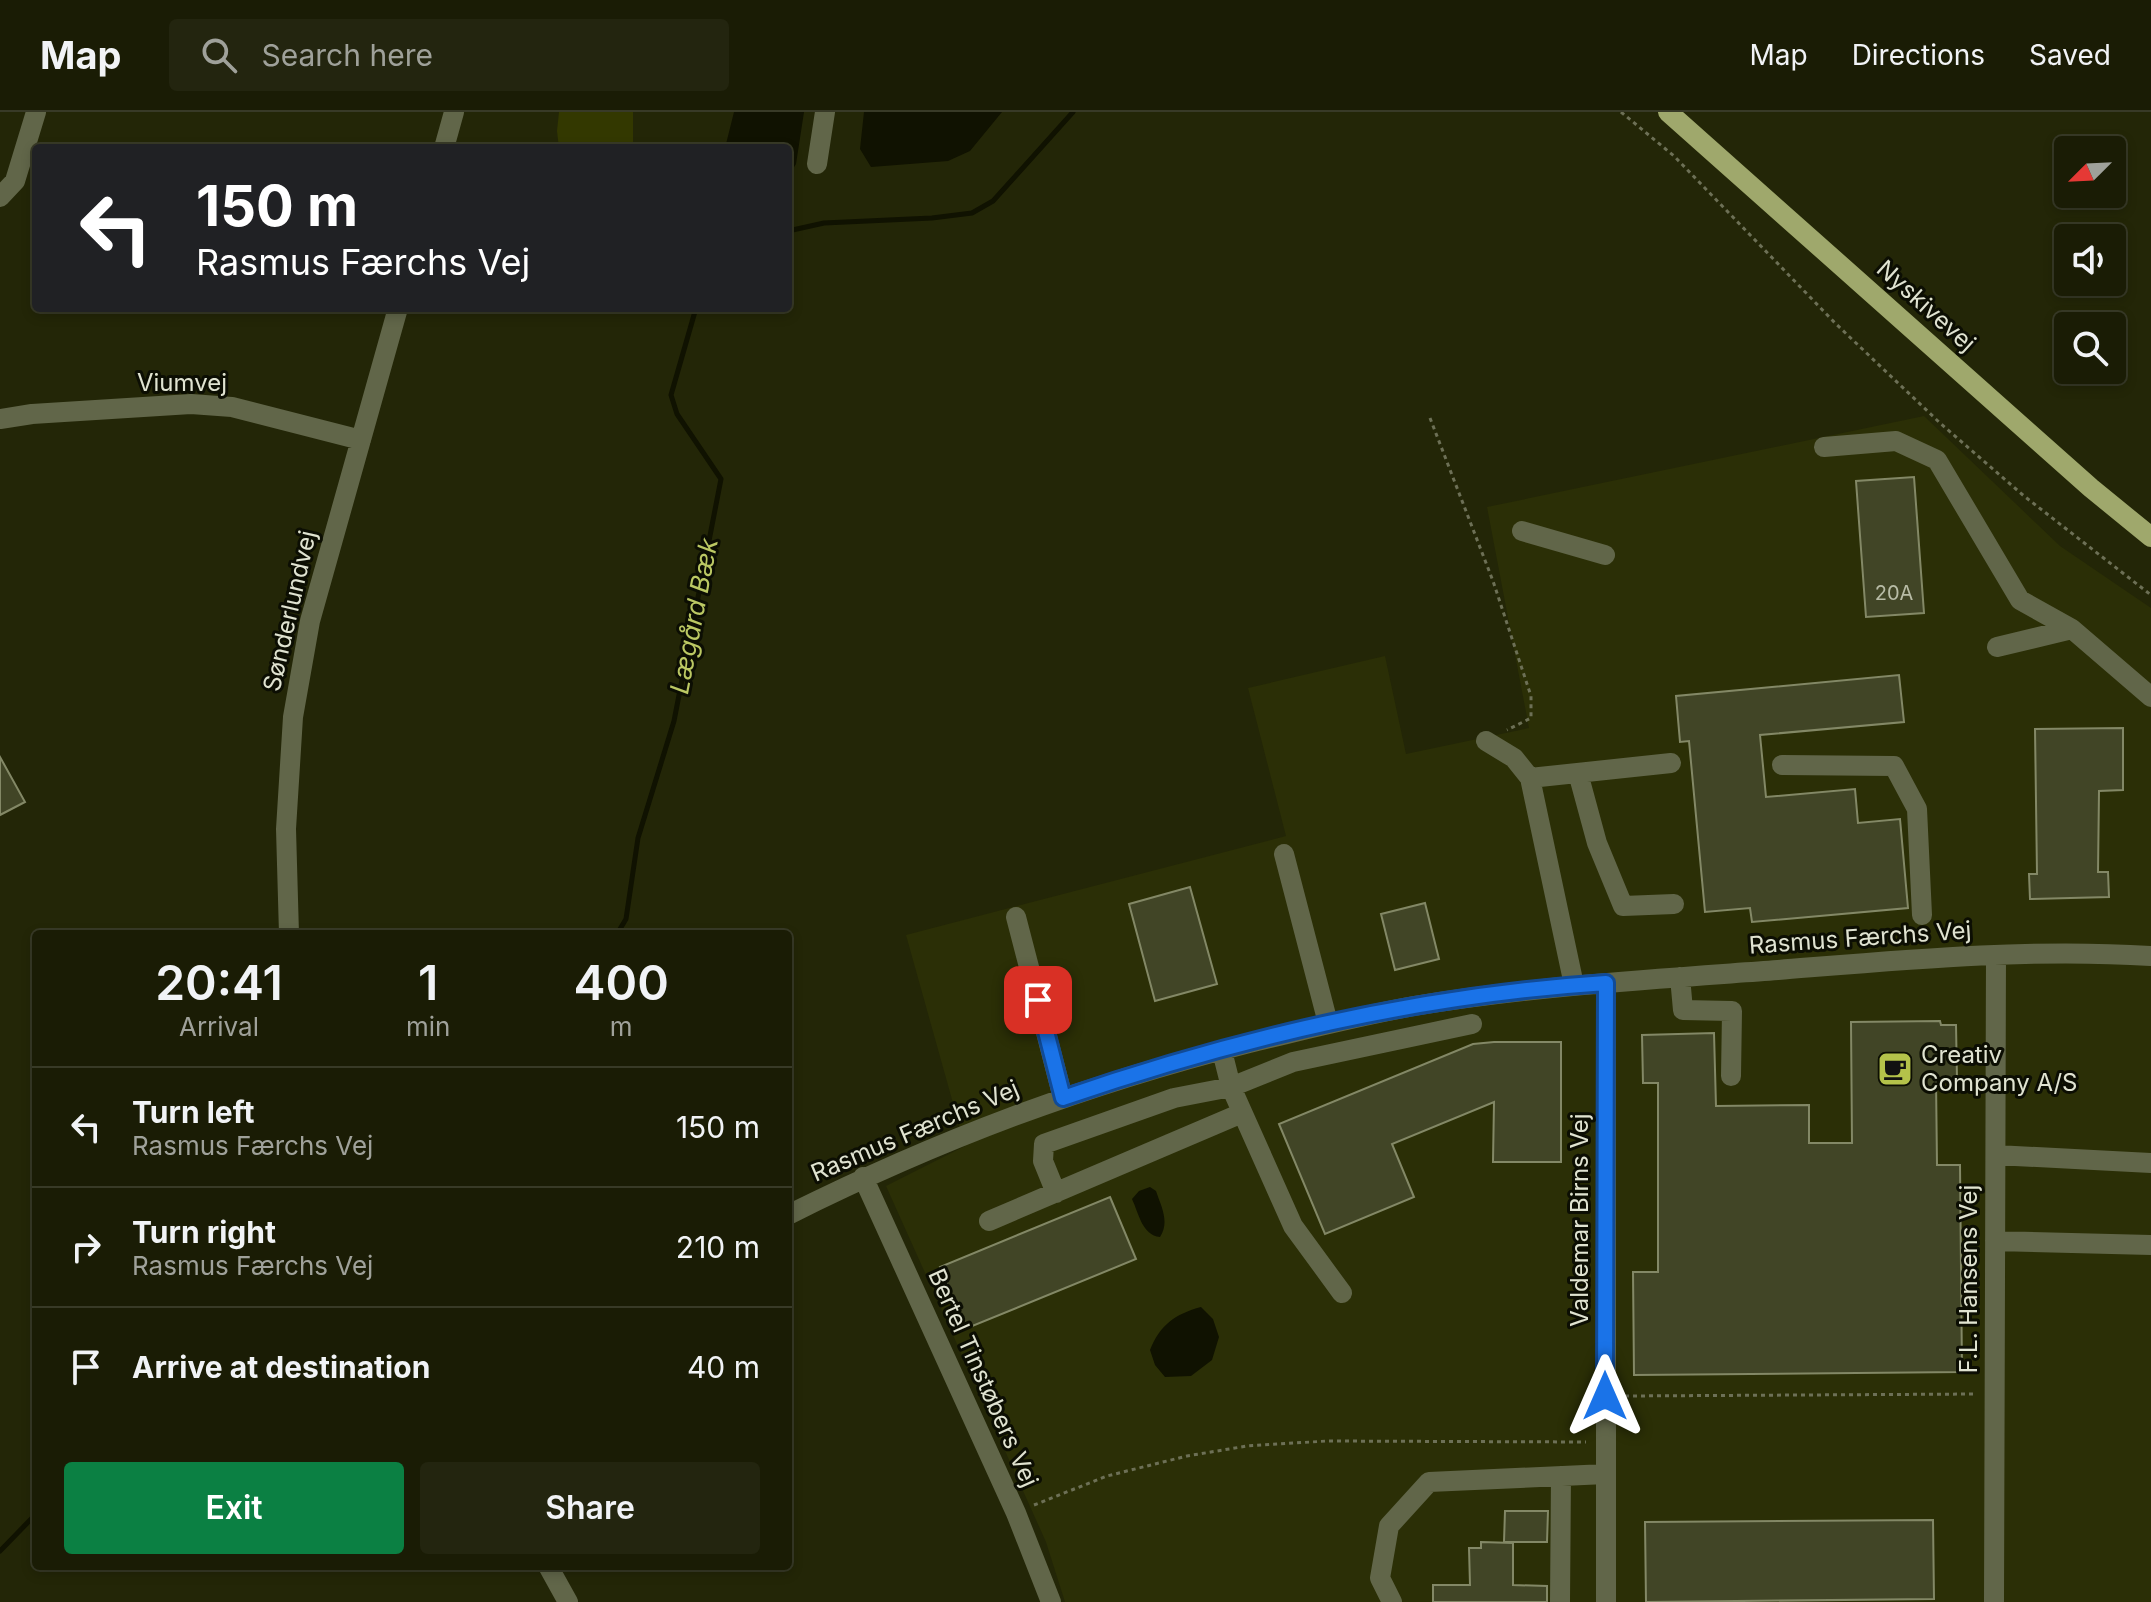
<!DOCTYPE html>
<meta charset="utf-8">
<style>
body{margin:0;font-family:Inter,sans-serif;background:#23250f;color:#f1f3f6;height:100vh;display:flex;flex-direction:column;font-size:30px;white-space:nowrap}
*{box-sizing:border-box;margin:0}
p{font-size:26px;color:#9fa19a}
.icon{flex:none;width:44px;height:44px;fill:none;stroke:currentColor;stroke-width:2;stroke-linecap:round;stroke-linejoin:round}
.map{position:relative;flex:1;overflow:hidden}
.sheet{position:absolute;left:32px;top:818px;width:760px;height:640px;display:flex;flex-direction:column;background:#1a1c05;border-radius:8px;box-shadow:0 4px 12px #0003,0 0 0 2px #383a27}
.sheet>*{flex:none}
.guide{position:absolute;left:32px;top:32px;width:760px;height:168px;border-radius:8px;box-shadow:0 4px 12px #0003,0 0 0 2px #383a27;background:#202124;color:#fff;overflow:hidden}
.needle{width:52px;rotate:246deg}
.controls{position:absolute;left:2054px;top:24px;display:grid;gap:16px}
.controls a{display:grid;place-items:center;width:72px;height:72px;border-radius:8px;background:#1a1c05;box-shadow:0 4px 12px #0003,0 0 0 2px #383a27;font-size:40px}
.pin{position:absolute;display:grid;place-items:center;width:68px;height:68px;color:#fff;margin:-34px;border-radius:16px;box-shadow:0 4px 12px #0006}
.me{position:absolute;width:88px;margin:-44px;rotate:0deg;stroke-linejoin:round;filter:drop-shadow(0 0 6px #0008)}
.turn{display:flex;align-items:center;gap:28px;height:168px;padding:0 32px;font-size:36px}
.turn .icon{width:104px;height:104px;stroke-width:2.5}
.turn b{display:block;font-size:56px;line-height:68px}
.eta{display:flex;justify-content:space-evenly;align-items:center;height:136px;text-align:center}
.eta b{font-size:48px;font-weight:600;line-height:56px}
.action{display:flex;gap:16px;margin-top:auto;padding:16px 32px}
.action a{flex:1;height:92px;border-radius:8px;background:#0b8043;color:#fff;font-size:32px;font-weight:600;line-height:92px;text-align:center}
.action a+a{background:#23250f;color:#f1f3f6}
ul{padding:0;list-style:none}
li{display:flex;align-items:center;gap:24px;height:120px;padding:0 32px;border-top:2px solid #383a27}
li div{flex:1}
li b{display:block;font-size:30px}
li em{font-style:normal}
header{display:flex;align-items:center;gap:48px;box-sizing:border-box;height:112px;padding:0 40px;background:#1a1c05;border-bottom:2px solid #383a27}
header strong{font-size:38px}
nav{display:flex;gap:44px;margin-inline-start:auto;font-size:28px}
.search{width:560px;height:72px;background:#23250f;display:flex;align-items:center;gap:20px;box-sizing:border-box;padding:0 28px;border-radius:8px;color:#9fa19a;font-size:30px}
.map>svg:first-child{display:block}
.built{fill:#2b2f06}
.green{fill:#333800}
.water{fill:#101201}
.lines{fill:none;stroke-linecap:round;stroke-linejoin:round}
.stream{stroke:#101201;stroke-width:5}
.building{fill:#414526;stroke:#838866;stroke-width:2}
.path{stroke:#6d7056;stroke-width:3;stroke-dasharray:4 4;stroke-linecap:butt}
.minor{stroke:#616649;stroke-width:20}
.major{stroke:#9fa86c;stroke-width:20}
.route-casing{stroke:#114b97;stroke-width:20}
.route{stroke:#1a73e8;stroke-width:14}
.labels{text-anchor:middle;stroke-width:6;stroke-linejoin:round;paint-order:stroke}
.number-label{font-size:20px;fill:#b8bca6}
.street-label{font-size:24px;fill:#e0e3d1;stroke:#0c0e03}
.poi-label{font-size:24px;fill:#e0e3d1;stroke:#0c0e03;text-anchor:start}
.water-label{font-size:26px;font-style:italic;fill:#bbc863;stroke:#0c0e03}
</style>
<header>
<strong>Map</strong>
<div class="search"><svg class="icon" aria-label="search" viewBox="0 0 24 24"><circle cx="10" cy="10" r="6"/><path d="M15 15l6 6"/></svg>Search here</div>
<nav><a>Map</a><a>Directions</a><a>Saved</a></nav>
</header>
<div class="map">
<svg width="2151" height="1490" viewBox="0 0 2151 1490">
<rect width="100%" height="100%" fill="#232607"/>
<path class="built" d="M1924,304L2060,434L2151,496V1490H1065L1046,1430L886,1074L965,1034L906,823L1286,724L1248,576L1385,544L1406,642L1529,616L1487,395Z"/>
<path class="green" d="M559,0H633V36H559L557,19Z"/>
<path class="water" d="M734,0H804L796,52L788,65V36H725Z
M864,0H1002L970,39L948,49L871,55L860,37Z
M1150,1075L1156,1079C1161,1094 1170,1110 1160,1125C1142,1123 1139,1102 1132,1087L1139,1079Z
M1201,1195L1213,1207L1219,1225L1212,1248L1191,1264L1165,1265L1155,1253L1150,1238C1160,1213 1175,1202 1201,1195Z"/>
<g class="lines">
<path class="stream" d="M788,119L824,111L932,106L972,101L993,89L1073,0
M617,822L626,807L638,726L674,609L721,367L677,302L671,283L696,196
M0,1439L36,1402"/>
</g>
<path class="building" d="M1914,365L1924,501L1866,505L1856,369Z
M1899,563L1904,610L1760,623L1766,685L1855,677L1858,711L1900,707L1908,796L1752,810L1750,796L1705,800L1689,629L1680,630L1676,584Z
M2123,616V678L2099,679L2098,760H2108L2109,785L2030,787L2029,762H2037L2035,617Z
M0,645L25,690L0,703Z
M1190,775L1217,872L1155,889L1129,792Z
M1425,791L1439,847L1395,858L1381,802Z
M1940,909L1941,913H1956L1957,967H1936L1937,1053H1960L1962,1260L1634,1263L1633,1160H1658V971H1643L1642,923L1714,921L1716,994L1809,993V1031H1852L1851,910Z
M1494,930H1561V1050H1493L1494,990L1392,1032L1414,1085L1325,1122L1279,1012L1473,932Z
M1110,1085L1136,1147L965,1217L940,1155Z
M1505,1399H1548L1547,1430H1504Z
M1933,1408L1934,1487L1646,1490L1645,1410Z
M1481,1430L1513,1431V1473L1547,1474V1490H1433V1473H1470L1469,1436H1481Z"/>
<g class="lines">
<path class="path" d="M1621,0L1674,44L1836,212L1940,311L2024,384L2151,483
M1430,306L1493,469L1531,584V606L1507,618
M1625,1284L1977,1282
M1034,1393L1107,1364L1187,1344L1247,1334L1327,1329L1586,1330"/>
<path class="minor" d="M444,36L454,0
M817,52L825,0
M0,85L15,69L36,0
M0,307L32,302L191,292L232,295L361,328
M1824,335L1896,329L1937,348L2020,488L2072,517
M1522,419L1605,443
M1997,535L2072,517L2151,585
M1486,629L1514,646L1530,666L1574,873
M1782,653L1894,654L1917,697L1922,803
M1578,661L1597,731L1623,794L1674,792
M1530,666L1671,651
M1284,742L1328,911
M1016,805L1063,986
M289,822L286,717L293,605L310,509L398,196
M1680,865L1683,898L1732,899L1731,964
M1606,871V1490
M1222,939L1231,975L1293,1114L1342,1181
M1996,1043L2151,1051
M863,1065L1016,1401L1051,1490
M1056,1081L1043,1049L1044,1032L1174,986L1231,975L1293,950L1472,912
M788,1103C940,1027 1084,973 1249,931C1304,918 1358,904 1414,894C1535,874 1656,867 1778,858C1902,848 2027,836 2151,844
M989,1109L1242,1001
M1995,1129L2151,1133
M548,1454L568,1490
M1392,1490L1380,1466L1389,1414L1429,1370L1606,1362
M1560,1490L1561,1364
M1994,1490L1996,844"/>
<path class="major" d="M1668,0L2091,376L2151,425"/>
</g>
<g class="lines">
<defs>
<path id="route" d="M1038,888L1063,986C1237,926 1421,883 1606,871L1605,1284"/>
</defs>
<use href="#route" class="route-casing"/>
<use href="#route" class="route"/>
</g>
<defs>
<symbol id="cafe-square" viewBox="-11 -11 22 22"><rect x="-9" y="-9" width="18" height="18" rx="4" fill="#b4c24a" stroke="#0c0e03"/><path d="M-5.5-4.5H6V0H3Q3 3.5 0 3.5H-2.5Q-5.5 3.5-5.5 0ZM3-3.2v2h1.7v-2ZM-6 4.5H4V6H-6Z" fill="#111"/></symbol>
</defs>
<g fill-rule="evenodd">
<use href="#cafe-square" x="1875" y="937" width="40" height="40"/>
</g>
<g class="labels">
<g class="number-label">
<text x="1894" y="488">20A</text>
</g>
<g class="street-label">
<text transform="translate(1926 194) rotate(42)" y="8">Nyskivevej</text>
<text x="182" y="279">Viumvej</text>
<text transform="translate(290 499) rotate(-77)" y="8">Sønderlundvej</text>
<text transform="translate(1860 826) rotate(-4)" y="8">Rasmus Færchs Vej</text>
<text transform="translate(915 1019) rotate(-23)" y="8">Rasmus Færchs Vej</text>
<text transform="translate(1580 1108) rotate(-90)" y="8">Valdemar Birns Vej</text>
<text transform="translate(1969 1167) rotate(-90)" y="8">F.L. Hansens Vej</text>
<text transform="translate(983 1266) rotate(66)" y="8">Bertel Tinstøbers Vej</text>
</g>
<g class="poi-label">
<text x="1921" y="951">Creativ<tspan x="1921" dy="28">Company A/S</tspan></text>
</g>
<g class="water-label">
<text transform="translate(694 504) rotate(-79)" y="9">Lægård Bæk</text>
</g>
</g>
</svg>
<div class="controls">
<a><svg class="needle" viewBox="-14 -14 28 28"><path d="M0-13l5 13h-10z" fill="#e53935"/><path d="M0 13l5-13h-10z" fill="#9fa19a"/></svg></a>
<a><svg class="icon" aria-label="sound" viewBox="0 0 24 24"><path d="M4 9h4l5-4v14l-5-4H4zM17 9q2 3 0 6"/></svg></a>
<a><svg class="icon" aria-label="search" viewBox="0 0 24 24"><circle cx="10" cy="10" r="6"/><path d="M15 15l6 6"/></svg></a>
</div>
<div class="pin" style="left:1038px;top:888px;background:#d93025"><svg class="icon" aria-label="arrive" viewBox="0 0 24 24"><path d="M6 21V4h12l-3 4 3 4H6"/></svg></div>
<svg class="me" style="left:1605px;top:1284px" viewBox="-20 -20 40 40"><path d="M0-17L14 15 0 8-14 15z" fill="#1a73e8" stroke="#fff" stroke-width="4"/></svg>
<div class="guide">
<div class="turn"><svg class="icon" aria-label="left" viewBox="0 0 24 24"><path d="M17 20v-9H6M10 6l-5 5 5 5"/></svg><div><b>150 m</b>Rasmus Færchs Vej</div></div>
</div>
<section class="sheet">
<div class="eta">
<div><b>20:41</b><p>Arrival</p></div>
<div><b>1</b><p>min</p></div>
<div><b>400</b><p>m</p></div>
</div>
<ul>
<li><svg class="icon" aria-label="left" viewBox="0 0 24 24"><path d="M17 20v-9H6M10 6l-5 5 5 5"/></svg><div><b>Turn left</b><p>Rasmus Færchs Vej</p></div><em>150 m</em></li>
<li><svg class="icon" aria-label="right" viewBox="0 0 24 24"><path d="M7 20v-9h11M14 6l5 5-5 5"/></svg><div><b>Turn right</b><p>Rasmus Færchs Vej</p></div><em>210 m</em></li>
<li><svg class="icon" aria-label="arrive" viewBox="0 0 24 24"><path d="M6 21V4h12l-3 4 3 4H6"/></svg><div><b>Arrive at destination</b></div><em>40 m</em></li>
</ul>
<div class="action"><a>Exit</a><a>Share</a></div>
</section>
</div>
